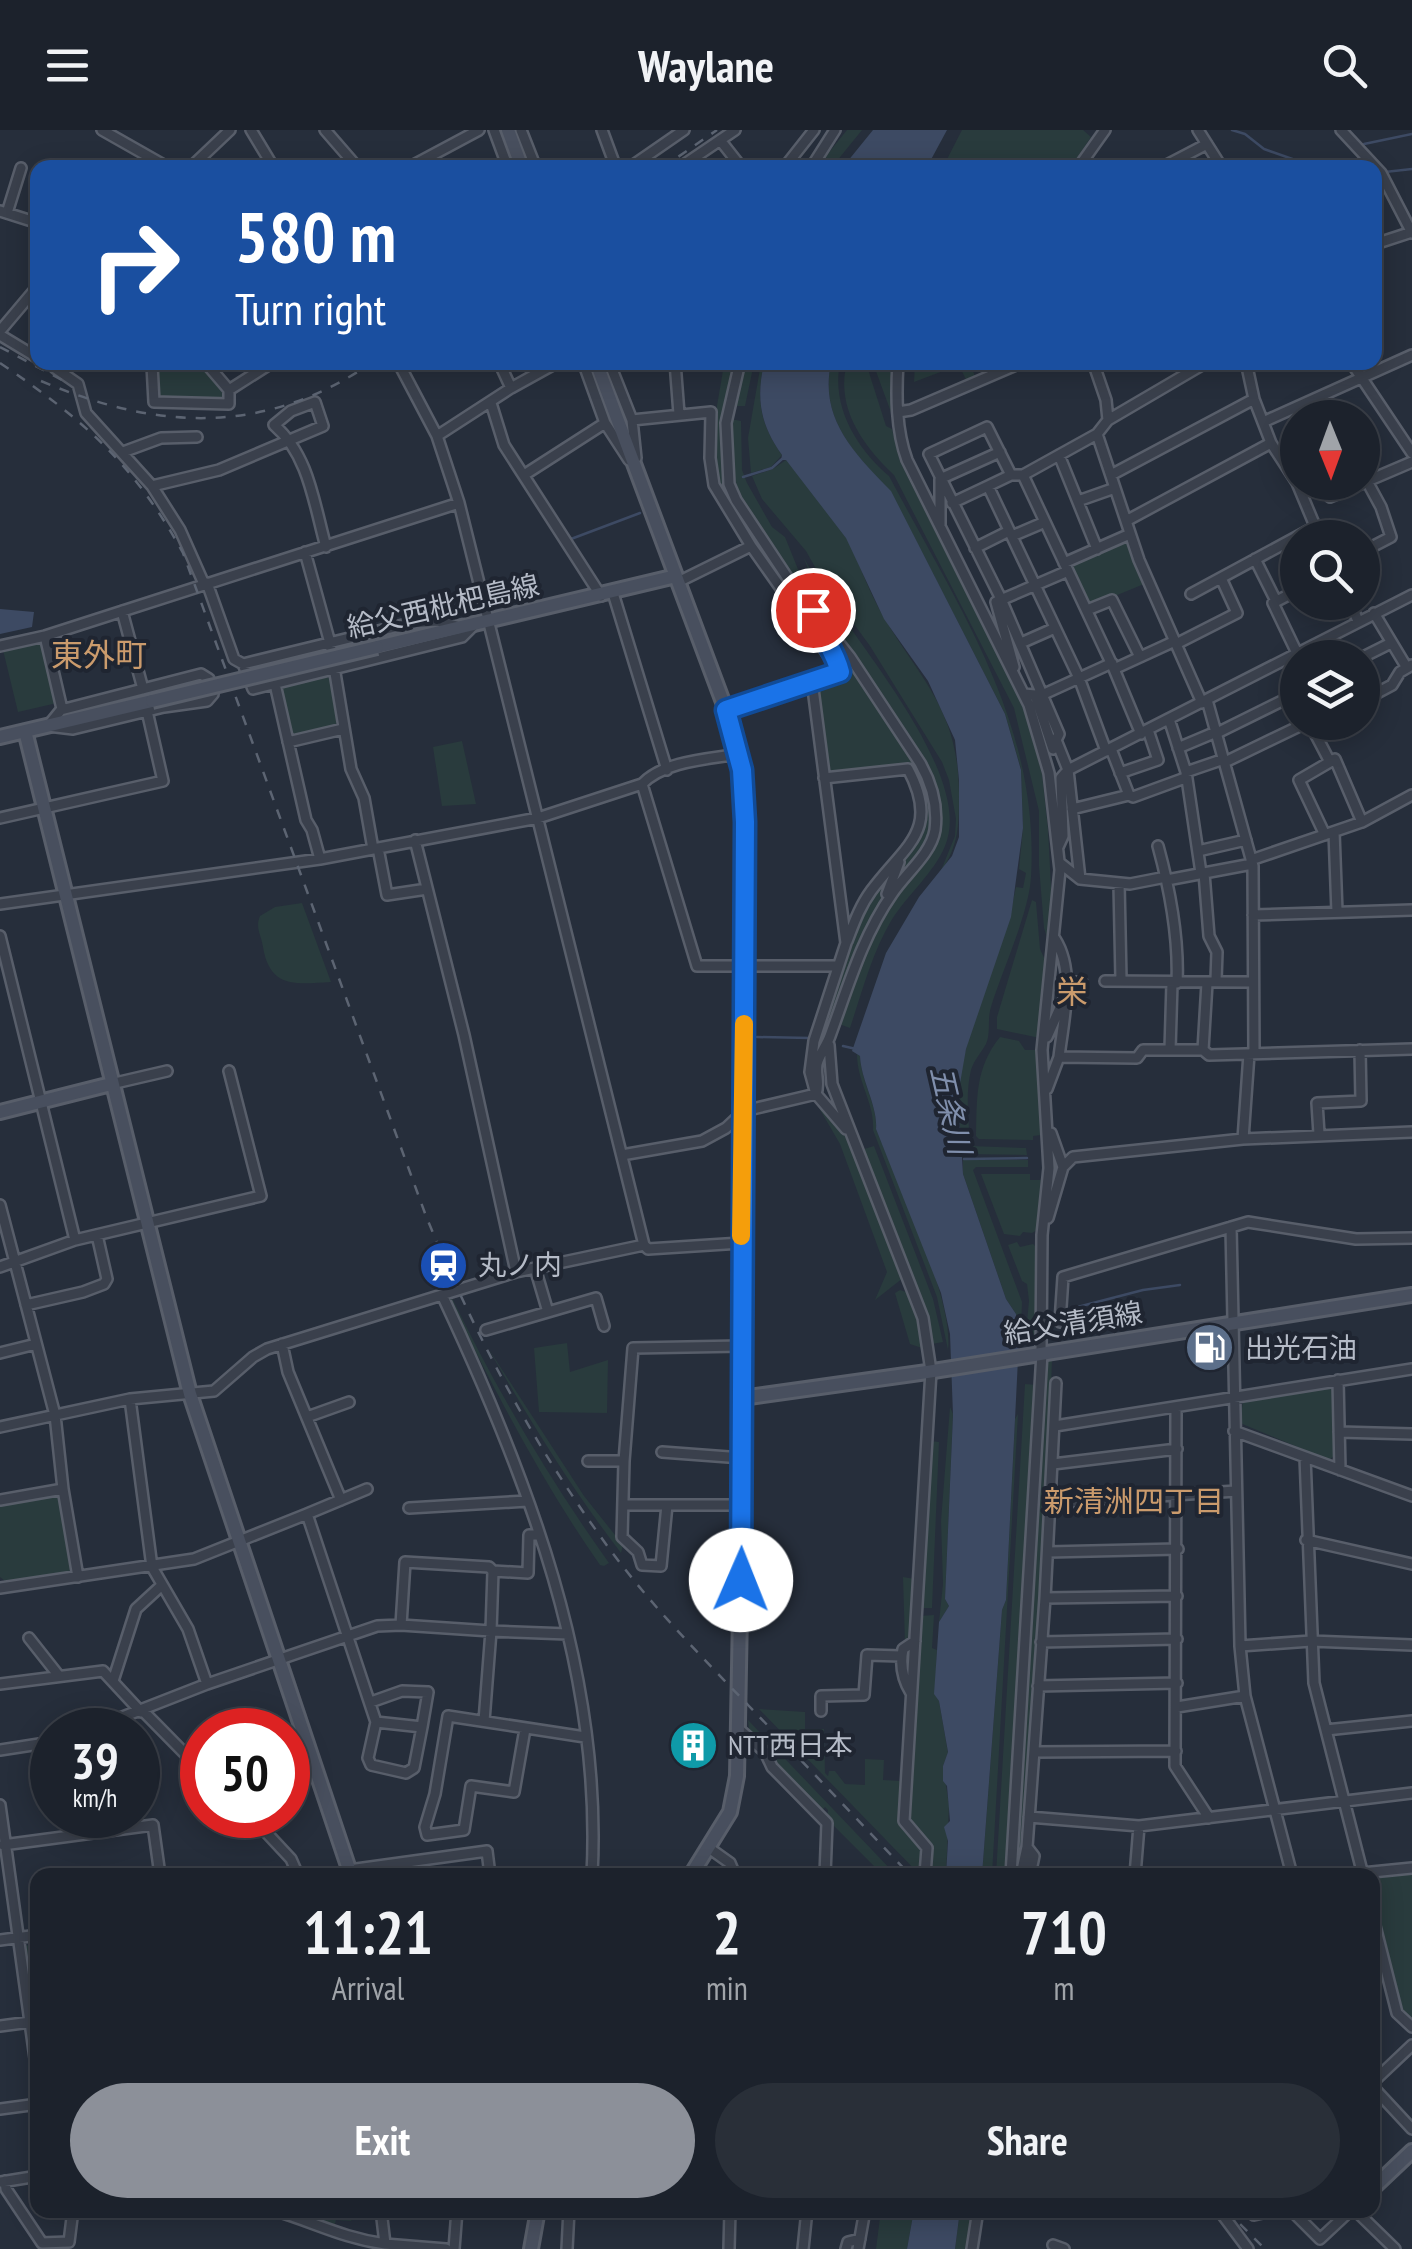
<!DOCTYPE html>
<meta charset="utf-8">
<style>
body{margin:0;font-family:"PT Sans Narrow","Noto Sans JP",sans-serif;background:#292f38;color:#f1f3f6;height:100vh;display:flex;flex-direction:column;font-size:38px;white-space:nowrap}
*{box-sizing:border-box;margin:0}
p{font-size:32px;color:#a0a4a9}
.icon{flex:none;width:55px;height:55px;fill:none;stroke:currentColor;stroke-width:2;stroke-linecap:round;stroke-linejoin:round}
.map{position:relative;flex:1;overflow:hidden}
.drawer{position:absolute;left:30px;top:1738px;width:1350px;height:350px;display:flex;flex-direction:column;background:#1c222c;border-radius:20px;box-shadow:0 5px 25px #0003,0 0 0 2px #3a3f48}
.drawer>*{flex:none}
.guide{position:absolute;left:30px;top:30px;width:1352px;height:210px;border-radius:20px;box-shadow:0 5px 25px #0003,0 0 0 2px #3a3f48;background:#1a4fa0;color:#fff;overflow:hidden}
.needle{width:65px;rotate:179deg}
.tools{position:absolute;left:1280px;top:270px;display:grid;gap:20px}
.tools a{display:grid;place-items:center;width:100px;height:100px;border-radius:50%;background:#1c222c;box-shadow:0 5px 25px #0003,0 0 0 2px #3a3f48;font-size:50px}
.speed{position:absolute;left:30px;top:1578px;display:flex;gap:20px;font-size:50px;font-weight:700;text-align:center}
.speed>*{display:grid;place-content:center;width:130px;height:130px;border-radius:50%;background:#1c222c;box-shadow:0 5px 25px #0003,0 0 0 2px #3a3f48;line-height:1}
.speed small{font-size:25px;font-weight:400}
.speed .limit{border:15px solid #d22;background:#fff;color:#111}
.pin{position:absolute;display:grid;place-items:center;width:85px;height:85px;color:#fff;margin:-42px;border:5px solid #fff;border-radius:50%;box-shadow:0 2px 10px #0007}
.me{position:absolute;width:110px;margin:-55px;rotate:1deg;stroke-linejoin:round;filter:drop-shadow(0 0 8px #0008)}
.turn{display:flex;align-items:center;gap:35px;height:210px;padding:0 40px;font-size:45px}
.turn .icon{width:130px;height:130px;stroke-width:2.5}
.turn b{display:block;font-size:70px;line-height:85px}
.eta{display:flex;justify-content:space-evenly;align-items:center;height:170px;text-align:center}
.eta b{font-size:60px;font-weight:800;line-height:70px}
.cta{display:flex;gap:20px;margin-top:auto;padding:20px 40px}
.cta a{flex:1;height:115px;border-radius:60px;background:#8c9099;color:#fff;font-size:40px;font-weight:800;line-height:115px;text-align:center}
.cta a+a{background:#292f38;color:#f1f3f6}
header{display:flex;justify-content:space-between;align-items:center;height:130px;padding:0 40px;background:#1c222c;font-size:45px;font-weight:800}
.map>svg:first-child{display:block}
.green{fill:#293b3d}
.water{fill:#3d4a63}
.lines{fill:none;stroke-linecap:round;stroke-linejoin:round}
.stream{stroke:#3d4a63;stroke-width:2.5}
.street-casing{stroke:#585e6a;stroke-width:14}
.secondary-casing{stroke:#585e6a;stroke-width:18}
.street{stroke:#3a404c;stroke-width:9}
.secondary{stroke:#484f5e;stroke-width:12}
.rail{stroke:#5c6472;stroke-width:2.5;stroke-dasharray:10 10;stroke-linecap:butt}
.secondary-bridge-casing{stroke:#585e6a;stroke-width:18;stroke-linecap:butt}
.secondary-bridge{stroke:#484f5e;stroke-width:12}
.route-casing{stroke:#114b97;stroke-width:25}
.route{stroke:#1a73e8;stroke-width:18}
.slow{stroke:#f59e0b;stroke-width:18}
.labels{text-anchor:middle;stroke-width:8;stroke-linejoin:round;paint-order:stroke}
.street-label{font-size:28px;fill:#b5bbc7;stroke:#1f2531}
.poi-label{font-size:28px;fill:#b5bbc7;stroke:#1f2531;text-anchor:start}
.water-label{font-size:30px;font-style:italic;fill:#808fac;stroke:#1f2531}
.neighbourhood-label{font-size:30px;fill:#cb9b6c;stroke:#1f2531}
.quarter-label{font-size:32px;fill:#cb9b6c;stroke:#1f2531}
</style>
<header><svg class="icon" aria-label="menu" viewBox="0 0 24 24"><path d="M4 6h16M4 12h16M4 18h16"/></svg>Waylane<svg class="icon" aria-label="search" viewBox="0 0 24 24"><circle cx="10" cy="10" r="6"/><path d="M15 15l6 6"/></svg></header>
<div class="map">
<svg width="1412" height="2119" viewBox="0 0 1412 2119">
<rect width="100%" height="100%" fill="#262e3b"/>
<path class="green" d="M847,0H862L832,37H817Z
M962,0H1083L1091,7L1071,37H943Z
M197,232L227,268L223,271L159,270L157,267V238L163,233Z
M915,232L969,233L977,250L968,254L959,235L914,252Z
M724,233H738L722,293L725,356L809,482L816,503C788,462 720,380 714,333C710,301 720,264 724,233Z
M745,233H754L745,276H735Z
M761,233H764C756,270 760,294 782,325L771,337L751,343L748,308Z
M831,233H840C831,277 857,319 889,346C958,477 1040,593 1031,747C1029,783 1002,841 991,877C987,889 991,903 986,914C981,923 974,930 971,940C965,964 969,992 970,1016L1026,1018L1027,1025L963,1024C939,934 1000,843 1016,757L1023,758L1026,743L1019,739L1023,698L1021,639L1005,584L891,362C855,324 819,289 831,233Z
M847,233H866L886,296L892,299L900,331L1025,580L1042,644L1048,699L1052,777L1049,814L1044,798L1039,736V681L1014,578L894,345C863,316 835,277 847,233Z
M873,233L890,235L892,239V285Z
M731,289L741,291L742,340L747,353L772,397L785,407L812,474L745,376C732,348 727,320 731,289Z
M786,330C803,348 836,386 847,408C860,435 870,465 886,491C925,555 958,582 959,663C959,695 959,716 940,743L955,706L956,689L949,650L942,632L870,516L824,453L806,421L762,369L752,346L773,339Z
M1124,413L1128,415L1144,454L1093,475L1089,473L1072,439L1075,434Z
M804,428C839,495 977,641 945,716C934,743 907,765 891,791C872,823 862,862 850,898L839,894L855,847L884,781L934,717L939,702V674L925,633L827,491Z
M819,492L917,633C945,696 931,708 891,756C914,703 944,697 912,635L833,644L828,640L818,561L821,555L849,544Z
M39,512L43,514L57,573L18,582L3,520Z
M325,546L330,549L337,592L334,598L291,605L281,557Z
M462,611L476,674L442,676L433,617Z
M894,737L880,776L862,806L824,916L815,930C827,863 853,790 894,737Z
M1032,770L1036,772L1040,819L1046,832L1040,908L997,899V887Z
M302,773L331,852C296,854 270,859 263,817C261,804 255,798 260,786L275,777Z
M1000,907L1019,911L1025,920H1038L1041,1005L1033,1006V1010L979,1009L976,1006C977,968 975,938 1000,907Z
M857,924L860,926C861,952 878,976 876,999C897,1052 954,1168 948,1220L937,1167L873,1000C875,974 857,952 857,924Z
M815,971L848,1006L903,1148L875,1170L887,1142L840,1014Z
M874,1016L933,1169L943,1212L932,1214L926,1184L861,1020Z
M963,1030H1028V1037H976L973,1040L1022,1172L1021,1199L1016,1202V1184L1006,1169L963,1044Z
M981,1044H1030V1050H1041L1037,1100L1032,1103L1023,1102L1020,1106L1004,1104Z
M1017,1112L1020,1117L1033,1114L1037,1118L1035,1212L1025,1213L1029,1171L1027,1154L1022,1151L1008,1115Z
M900,1160L909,1163L922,1203V1218L910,1214L895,1163Z
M451,1166C496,1259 549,1349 609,1433L604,1436L600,1435C541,1351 496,1262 449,1170Z
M567,1213L570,1242L608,1230L607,1283L539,1282L534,1218Z
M488,1218L584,1366L623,1415L621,1423C571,1358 529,1289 488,1218Z
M1046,1230H1052L1046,1394L1025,1688L1022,1721L1015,1745Z
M1025,1254L1037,1255L1007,1745H996Z
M1331,1257L1333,1260L1335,1325L1329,1330L1240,1293L1243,1271Z
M950,1277L953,1284L945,1469L949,1476L939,1492L943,1454L941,1391Z
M1018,1284L992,1745H982L1002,1480L1006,1470L1015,1289Z
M930,1311L939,1312L932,1478H921Z
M55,1364L60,1367L72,1438L68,1442L5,1451L0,1447V1373Z
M903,1447L915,1449L912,1507L905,1514Z
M934,1485L932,1518L937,1520L935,1564L939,1571L948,1623L943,1636L949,1675L946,1745H929L932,1716L909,1689L920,1486Z
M759,1579L805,1582V1599H824L825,1643L828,1646L829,1641H835L845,1654L865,1655V1629L884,1630L883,1650L901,1651L899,1692L922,1721L920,1745Z
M748,1590L896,1745H883L827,1689L828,1680L825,1677L821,1681L779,1642L770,1622L749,1599Z
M1412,1742V1889L1403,1880L1373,1761L1372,1746Z
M37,1812L38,1882L37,1883L26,1816Z
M305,2080H357L351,2091L336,2090L334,2097L309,2088Z
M881,2080H914L907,2119H876Z
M960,2080H973L968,2119H955Z"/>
<path class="water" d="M873,0H947L927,37H843Z
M764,233H831C819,289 855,324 891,361L1005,584L1021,640L1023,698L1011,787L966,919L958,965L963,1044L1006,1169L1016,1184L1019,1209L1006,1470L1002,1480L982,1745H946L948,1711L944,1697L950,1691L947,1656L943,1651V1636L948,1622L939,1571L934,1564L939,1492L949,1476L945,1469L953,1285L950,1204L941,1163L876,999C878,976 861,951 860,926L852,921L886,823L919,767L952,726L959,707V650L955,610L928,551L884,489L846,408L786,330H781L782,325C760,294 756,269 764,233Z
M0,479L34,482L32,497L0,504Z
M914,2080H960L955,2119H907Z"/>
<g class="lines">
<path class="stream" d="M1232,0L1245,4L1264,19L1318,38
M1364,14L1412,4
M1385,42L1412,39
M743,347L772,338L782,329
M571,409L640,383
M757,907L810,908
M843,916L856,919
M964,1029L1027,1028
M1066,1180L1143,1160L1180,1155"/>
<defs>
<path id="street" d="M102,0L169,38
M251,0L274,38
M325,0L358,38
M494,0L508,38
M521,0L536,38
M602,0L616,38
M1198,0L1222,38
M1341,0L1381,43L1412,103
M720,10L742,38
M190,38L230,0
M408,38L479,0
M629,38L684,0
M679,38L735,0
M784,38L814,0
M811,38L835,0
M1078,38L1105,0
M1161,38L1207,14
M0,81L38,93
M7,83L21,38
M1375,114L1412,102
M0,201L38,156
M0,205L38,228
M205,232L229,260L273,232
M398,232L437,306L459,373L644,1115
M499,232L511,258
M583,232L605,293
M609,232L632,290
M675,232L679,284
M898,232C896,265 896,300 907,330L1029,575L1049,643L1060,740L1042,920L1049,1038L1042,1105L1041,1223
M1093,232L1106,270L1108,290
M1246,232L1254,269L1271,313L1297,353L1320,408
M1351,232L1412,323
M152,235L154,272L229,274V260
M55,238L78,254L86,283L152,356L180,400L204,454
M491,273L504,315L601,466
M898,282L911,280L1023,232
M1263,292L1412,225
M1097,304L1139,430L1202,573
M437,306L511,258L558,232
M123,322L161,308L197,307
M1059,325L1097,419
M636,328L632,290L711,282L710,328L714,355L751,416L840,542L726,580
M1362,342L1381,377L1391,407L1362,422
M524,345L605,293L629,330
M1011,345L987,297L929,324L1001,469L1059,604L1056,610L1068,640L1080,749
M1023,345L1114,539L1141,604
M1111,345L1254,269
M152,356L219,340L323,296L315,272L291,281L274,295C309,325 314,374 326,417
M1330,367L1412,332
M1078,371L1115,358
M952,373L988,356
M1126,391L1271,313
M940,396V349L1000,322
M1012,406L1045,392
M975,418L1009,401
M305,422L330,513L351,639L364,668L373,719
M1255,429L1276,471
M1064,433L1130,404
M678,452L751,416
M207,453L234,529L243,534L411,493L437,491L457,496
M613,463L667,640
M1191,464L1315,397
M1350,472L1358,491
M1087,480L1112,470L1140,527
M122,481L143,559
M1374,483L1407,538
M815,488L819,501L837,532
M45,506L62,579
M1021,513L1055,498
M1176,514L1237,483L1221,448
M0,516L45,506L459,373
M1296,521L1273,473L1298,460
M1361,528L1391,513
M243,534L253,559L462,507L474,495
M1014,537L996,472L1068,441
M1114,539L1175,511
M201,544L209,549L213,564L207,571L164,577L73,599L48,596L61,580Z
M812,551L846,813L814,911L810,942L816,964L846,999
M275,554L306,690L312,700L320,729
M1024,564L1035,565L1053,619
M1044,564L1112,533
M1207,570L1253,736L1254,923
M1362,571L1392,555L1400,542L1412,535
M1169,589L1186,642L1201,743
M1309,592L1330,632
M1217,603L1298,563
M288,612L343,599
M1178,618L1216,602
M1111,619L1129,665L1133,667L1185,648
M1106,621L1079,548L988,356L1011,345H1023L1097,304L1108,290L1207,232
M1225,632L1308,592
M1186,642L1224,629
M1120,643L1158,630L1148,600
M824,648L908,639C941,701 905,715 871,761C860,776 854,793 847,811
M642,654L697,836H838
M1072,679L1129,665
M0,688L163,651L147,581
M1334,702L1337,782
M1325,705L1299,650L1335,629L1362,692
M415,710L464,905L516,1142
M1158,716C1170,760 1179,807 1177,853
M1058,717L1063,706L1061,648L1068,640L1412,465
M378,718L387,765L427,759
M1198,721L1246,710
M1251,730L1362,692L1412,665
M1060,733L1080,749L1130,754L1166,747
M1204,743L1209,806L1217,822L1216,850
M1167,750L1252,734
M1119,753L1121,850
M887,764L899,732
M0,774L320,729L538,688L642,654C664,631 708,629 739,624
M1253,785L1412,780
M0,806L75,1110
M1055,809C1076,842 1063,891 1059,927
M1105,851L1253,852
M1066,852H1082
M1047,907L1063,871
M829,915L832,954L923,1188L931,1241L904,1691L927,1718L925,1745
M1170,920L1172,853
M1203,920L1207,853
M111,954L167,941
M1047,959L1059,927L1137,928L1143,920H1203L1209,925L1412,919
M1319,1004L1317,973L1361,971L1360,920
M1243,1009L1249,924
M622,1025L702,1011L726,998L744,981L816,964C820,954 815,945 817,934C819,925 827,915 830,906C848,857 862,807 892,764C905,744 931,724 935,700C938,676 932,654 920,633L850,527L787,447L736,370L729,354L726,293L740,232
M1063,1037L1073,1027L1243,1009L1412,1002
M0,1075L55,1285L63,1359L78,1447
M1048,1088L1063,1037L1051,1003
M1231,1097L1240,1516L1245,1566L1292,1745
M0,1137L75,1110L261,1066L229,941
M535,1138L548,1182
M443,1167C527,1346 603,1543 592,1745
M26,1175L83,1162L104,1154L107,1149L97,1105
M1060,1192L1063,1147L1248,1092L1356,1109L1412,1108
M486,1200L596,1168L604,1196
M282,1214L288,1242L341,1370
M0,1223L36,1214
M1338,1250L1340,1340
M130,1269L152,1437L188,1499L207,1554
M1176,1277L1175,1636L1209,1688
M307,1287L349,1272
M1055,1296L1412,1239
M0,1297L130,1269L214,1261L253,1227L267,1219L516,1142L644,1115L648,1119L741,1113
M1234,1301L1412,1366
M1339,1302L1412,1304
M662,1322L742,1328
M1305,1327L1314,1553L1363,1745
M588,1331H624
M1053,1334L1177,1319
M0,1370L63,1359
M1051,1373L1236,1361
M623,1375H742
M667,1375L661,1436L642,1435L638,1422L622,1407L624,1331L633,1218L741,1216
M409,1378L527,1371
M307,1384L367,1359
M1306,1410L1412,1434
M1048,1422L1178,1419
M493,1441L528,1443L529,1405H539
M0,1458L194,1429L307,1384L376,1592L422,1597L428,1562L402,1561L371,1572
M1045,1468L1177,1466
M29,1508L59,1546
M1041,1512L1177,1509
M1240,1516L1311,1511L1412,1515
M113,1551L136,1479L162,1455
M0,1554L103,1541L141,1582
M1038,1556L1177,1553
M911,1563C903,1550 900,1534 903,1519L915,1511
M1177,1577L1245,1566
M143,1581L202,1641
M821,1581V1566L864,1565L867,1525L901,1526
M484,1591L491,1501L401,1495L405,1432L489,1437L493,1441L491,1501L568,1504
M376,1592L368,1628L371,1635L406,1643L414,1638L422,1597
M525,1599L514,1662L471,1656L464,1700L427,1705L425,1697L435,1664L448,1586L585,1607
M739,1599L765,1622L772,1637L827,1693L825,1745
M89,1600L207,1554L377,1496L401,1495
M1326,1600L1412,1591
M46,1614L52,1658
M0,1620L52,1612
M1034,1622L1176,1621
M288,1634L310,1626
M0,1675L38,1950
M250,1685L291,1729L298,1745
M1029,1687L1139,1696L1412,1663
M3,1715L153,1695L160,1745
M1027,1717L1034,1726L1030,1745
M709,1718L730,1733L735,1745
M349,1740L487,1721L490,1745
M1362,1743L1412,1738
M1011,1745L1042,1223
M1021,1745L1027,1717L1045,1468L1056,1253
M1135,1745L1139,1696
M1372,1784L1397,1883L1412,1897
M0,1810L38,1805
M0,1896L38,1891
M1372,1953L1412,1915
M1372,1956L1412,1999
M0,1979L38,1974
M5,2051L6,2059L42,2113L69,2112L73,2080
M1,2052L38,2046
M273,2080C314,2092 342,2108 385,2114
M381,2080L385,2114L446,2119
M1219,2080L1248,2119
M1248,2080L1254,2085L1275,2080
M1291,2080L1320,2109L1351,2080
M1355,2080L1395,2119
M1053,2115L1064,2119
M454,2119L457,2080
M567,2119L569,2080
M729,2119L730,2080
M803,2119L807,2080
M846,2119L848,2112L860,2109
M858,2119L865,2080
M972,2119L978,2080"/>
<path id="secondary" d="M508,0L522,38
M596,232L726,580L741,640L745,692L742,1375L737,1646L730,1682L691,1745
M377,517L676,446
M25,601L190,1264L351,1745
M0,607L152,571
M0,982L111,954
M742,1268L927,1242L1412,1165
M1372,2059L1412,2021
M531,2119L538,2080"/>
</defs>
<use href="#street" class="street-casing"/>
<use href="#secondary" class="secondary-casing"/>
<use href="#street" class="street"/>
<use href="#secondary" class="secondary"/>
<path class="rail" d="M662,38L717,0
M0,217L62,250
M0,233C83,289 134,334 183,423L426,1086C473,1201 530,1309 603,1410C646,1470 697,1522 748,1575C802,1631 856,1688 910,1745
M41,251C159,301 264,306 373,232
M1226,2080L1265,2119"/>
<defs>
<path id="secondary-bridge" d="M152,571L377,517"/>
</defs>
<use href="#secondary-bridge" class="secondary-bridge-casing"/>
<use href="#secondary-bridge" class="secondary-bridge"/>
</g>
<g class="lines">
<defs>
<path id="route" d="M741,1450L745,692L742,640L726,580L840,542C835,520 819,503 813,480"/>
</defs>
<use href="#route" class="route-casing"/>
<use href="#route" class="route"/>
<path class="slow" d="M741,1106L744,894"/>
</g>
<defs>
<symbol id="station-disc" viewBox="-11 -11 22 22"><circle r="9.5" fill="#1a4fb4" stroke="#1f2531"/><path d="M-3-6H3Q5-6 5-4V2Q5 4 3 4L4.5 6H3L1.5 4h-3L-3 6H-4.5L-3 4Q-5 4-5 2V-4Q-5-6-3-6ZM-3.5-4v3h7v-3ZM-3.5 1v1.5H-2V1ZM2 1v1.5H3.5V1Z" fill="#fff"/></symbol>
<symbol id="fuel-disc" viewBox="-11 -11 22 22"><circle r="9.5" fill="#5c6f8a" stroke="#1f2531"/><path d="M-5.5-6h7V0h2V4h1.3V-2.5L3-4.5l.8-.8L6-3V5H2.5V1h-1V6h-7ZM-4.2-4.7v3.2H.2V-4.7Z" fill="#fff"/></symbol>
<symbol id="building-disc" viewBox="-11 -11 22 22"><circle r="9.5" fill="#0f9aa8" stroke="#1f2531"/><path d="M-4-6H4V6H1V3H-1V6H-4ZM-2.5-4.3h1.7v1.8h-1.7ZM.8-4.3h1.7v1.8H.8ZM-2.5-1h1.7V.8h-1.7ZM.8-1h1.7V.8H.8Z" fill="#fff"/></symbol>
</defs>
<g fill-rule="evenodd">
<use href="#station-disc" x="416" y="1108" width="55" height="55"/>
<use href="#fuel-disc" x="1182" y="1190" width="55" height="55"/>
<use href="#building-disc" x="666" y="1588" width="55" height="55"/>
</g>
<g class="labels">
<g class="street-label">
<text transform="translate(443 476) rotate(-13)" y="10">給父西枇杷島線</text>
<text transform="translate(1073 1193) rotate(-9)" y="10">給父清須線</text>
</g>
<g class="poi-label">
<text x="478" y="1145">丸ノ内</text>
<text x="1245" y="1228">出光石油</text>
<text x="728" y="1625">NTT西日本</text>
</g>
<g class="water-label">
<text transform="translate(950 980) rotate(77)" y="10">五条川</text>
</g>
<g class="neighbourhood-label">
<text x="1134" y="1382">新清洲四丁目</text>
</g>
<g class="quarter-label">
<text x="99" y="536">東外町</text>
<text x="1072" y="873">栄</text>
</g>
</g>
</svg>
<div class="tools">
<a><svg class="needle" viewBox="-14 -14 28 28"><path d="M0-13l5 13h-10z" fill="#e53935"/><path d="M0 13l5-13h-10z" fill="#a0a4a9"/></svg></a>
<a><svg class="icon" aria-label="search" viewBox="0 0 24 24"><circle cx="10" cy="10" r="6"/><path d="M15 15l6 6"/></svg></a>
<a><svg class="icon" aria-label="layers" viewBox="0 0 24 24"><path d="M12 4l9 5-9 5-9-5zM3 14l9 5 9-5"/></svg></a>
</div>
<div class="speed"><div>39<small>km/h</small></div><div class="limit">50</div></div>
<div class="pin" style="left:813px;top:480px;background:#d93025"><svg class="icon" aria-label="arrive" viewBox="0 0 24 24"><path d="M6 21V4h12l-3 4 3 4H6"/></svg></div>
<svg class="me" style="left:741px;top:1450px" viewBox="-20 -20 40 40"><circle r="19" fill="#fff"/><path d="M0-13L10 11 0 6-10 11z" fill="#1a73e8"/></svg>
<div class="guide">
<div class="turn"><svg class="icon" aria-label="right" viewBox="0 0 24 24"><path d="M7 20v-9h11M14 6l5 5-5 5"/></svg><div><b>580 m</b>Turn right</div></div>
</div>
<section class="drawer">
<div class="eta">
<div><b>11:21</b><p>Arrival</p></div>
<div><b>2</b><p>min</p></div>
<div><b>710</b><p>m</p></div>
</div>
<div class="cta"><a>Exit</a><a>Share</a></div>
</section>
</div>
